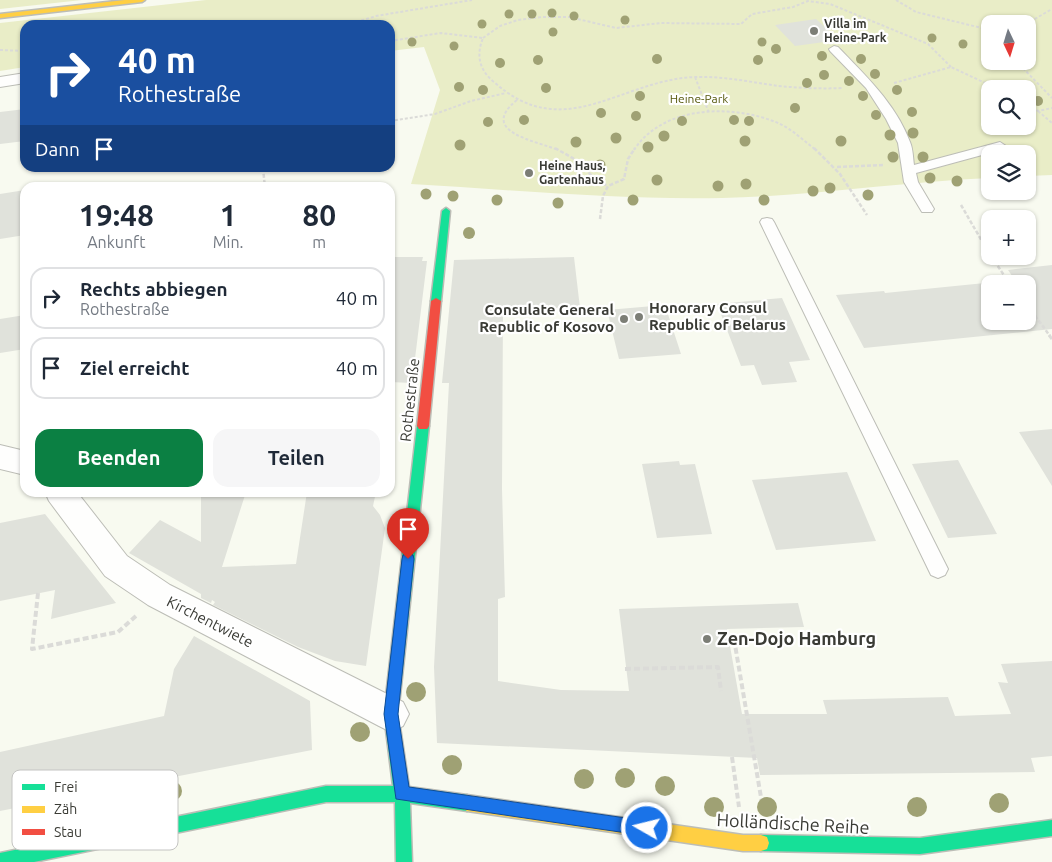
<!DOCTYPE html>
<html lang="de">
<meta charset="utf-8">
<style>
body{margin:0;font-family:Ubuntu,sans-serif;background:#f6f6f7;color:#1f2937;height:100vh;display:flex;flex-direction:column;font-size:19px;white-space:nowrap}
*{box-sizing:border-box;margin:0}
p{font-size:16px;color:#747a83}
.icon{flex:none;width:28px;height:28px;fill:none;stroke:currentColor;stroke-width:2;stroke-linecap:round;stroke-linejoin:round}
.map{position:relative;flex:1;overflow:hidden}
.sheet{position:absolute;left:20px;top:182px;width:375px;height:315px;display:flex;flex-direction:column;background:#fff;border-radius:15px;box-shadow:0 1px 4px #0004}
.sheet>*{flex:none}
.banner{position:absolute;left:20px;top:20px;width:375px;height:152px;border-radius:15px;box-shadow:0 1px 4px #0004;background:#1a4fa0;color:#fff;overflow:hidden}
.needle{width:32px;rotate:176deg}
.tools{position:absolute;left:981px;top:15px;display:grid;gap:10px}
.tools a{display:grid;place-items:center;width:55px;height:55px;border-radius:10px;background:#fff;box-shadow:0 1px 4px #0004;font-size:25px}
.pin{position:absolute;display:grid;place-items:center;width:42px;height:42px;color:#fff;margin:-51px -21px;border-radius:50% 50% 50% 0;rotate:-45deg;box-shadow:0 0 5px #0007}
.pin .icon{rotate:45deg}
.me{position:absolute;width:55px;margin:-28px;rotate:278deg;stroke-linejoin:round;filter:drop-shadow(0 0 4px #0008)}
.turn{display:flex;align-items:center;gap:18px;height:105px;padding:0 15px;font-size:22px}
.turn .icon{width:65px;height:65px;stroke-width:2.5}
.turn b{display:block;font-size:35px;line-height:42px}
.then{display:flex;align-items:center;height:48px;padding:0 15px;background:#0003;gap:10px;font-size:19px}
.eta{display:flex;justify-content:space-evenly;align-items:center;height:85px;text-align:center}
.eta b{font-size:30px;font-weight:700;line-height:35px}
.action{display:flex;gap:10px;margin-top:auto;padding:10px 15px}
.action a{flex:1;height:58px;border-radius:15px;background:#0b8043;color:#fff;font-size:20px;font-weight:700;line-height:58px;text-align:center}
.action a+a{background:#f6f6f7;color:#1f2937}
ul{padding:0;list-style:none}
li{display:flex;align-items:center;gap:15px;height:62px;margin:0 10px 8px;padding:0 5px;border:2px solid #e0e1e3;border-radius:15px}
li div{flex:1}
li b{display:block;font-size:19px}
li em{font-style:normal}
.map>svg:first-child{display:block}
.green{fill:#e9edc7;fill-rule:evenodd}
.building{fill:#e0e2db;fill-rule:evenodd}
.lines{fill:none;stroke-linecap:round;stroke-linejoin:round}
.lane-casing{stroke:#bcbdb6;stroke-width:2}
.street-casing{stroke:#bcbdb6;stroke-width:2}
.fast-casing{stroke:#bcbdb6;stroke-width:3}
.slow-casing{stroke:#bcbdb6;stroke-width:3}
.jam-casing{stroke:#bcbdb6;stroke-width:3}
.path-far3{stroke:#dbdbd8;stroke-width:2;stroke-dasharray:3 2;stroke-linecap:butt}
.path-far2{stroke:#dbdbd8;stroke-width:2.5;stroke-dasharray:4 2;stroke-linecap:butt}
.path-far1{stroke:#dbdbd8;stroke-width:3;stroke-dasharray:5 2.5;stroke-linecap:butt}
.path{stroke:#dbdbd8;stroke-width:4;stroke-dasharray:6 3;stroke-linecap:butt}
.lane{fill:#fefefd;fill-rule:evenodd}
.street{fill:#fefefd;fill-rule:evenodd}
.fast{fill:#16e098;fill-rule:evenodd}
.slow{fill:#ffcf43;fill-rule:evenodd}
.jam{fill:#f24e42;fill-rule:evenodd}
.tree{fill:#9fa174}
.route{fill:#1a73e8;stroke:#114b97}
.poi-dot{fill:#7c7e76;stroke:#fff;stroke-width:2}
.labels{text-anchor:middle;stroke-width:4.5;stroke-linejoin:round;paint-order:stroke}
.far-poi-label{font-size:12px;font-weight:bold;fill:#3a3b35;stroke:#fff;text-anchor:start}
.far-park-label{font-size:12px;fill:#57590e;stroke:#fff}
.poi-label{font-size:15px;font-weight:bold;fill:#3a3b35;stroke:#fff;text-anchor:start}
.street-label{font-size:15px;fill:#3a3b35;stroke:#fff}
.near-poi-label{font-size:18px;font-weight:bold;fill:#3a3b35;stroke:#fff;text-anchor:start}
.near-street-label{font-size:18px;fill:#3a3b35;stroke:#fff}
.key{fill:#fff;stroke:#c4c4c2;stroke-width:1}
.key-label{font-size:14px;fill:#3a3b35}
</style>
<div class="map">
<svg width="1052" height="862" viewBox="0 0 1052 862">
<rect width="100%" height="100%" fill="#f8faf0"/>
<path class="green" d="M0,0H82L0,9Z
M206,0H1052V175L1028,176V154H990V178C900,182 812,196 722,198C618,200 515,190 411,184L440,90L424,47L390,51V25H25V67L0,71V23ZM990,24H1028V61H990ZM990,89H1028V126H990Z"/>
<path class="building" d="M816,19L839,40L795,46L775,25Z
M25,109V141L0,144V112Z
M25,190V235L0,239V194Z
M390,257H423L422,261H427L412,383L390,382Z
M574,257L580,308H503L502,489L505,597L498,599V681L561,690L629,691L619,609L798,603L804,627L727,629L742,714H827L823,700L948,697L955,716L1011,714L998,682L1008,683L1001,664L1052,661V756L1031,758L1035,772L760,775L757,758L437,743L434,667L449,383H442L454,260Z
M1052,265V329L864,348L836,295L884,291L885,293L1015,280L1008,270ZM990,284H1028V321H990Z
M782,298L810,360L789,362L797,382L762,385L754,365L741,366L717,304Z
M665,305L681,354L619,359L607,310Z
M25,315V349L0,353V319Z
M1052,429V486L1019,432Z
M958,460L997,534L948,538L912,464Z
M679,461L680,465L695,464L712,534L657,538L642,464Z
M847,472L876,541L776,550L752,480Z
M201,492H246L222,567L296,564L307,492H376L373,506L380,515L385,528L366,666L335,661L298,647L213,605L215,602L212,600L211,603L201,598V594L129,553L160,520L201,542Z
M45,514L116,603L51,619L55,590L0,601V523Z
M194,636L310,701L312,750L0,811V752L164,716L174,669Z"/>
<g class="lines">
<defs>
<path id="lane" d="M834,46L838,47C865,75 896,104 910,142C913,149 913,158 914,165L1000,142L1006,146L1004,149L916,173L918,182L934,209L932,212H922L904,182L898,143L886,119L866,88L830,51L829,49Z
M767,218L772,219L774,222L945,563L948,569L945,575L938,578L931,575L760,222L762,219Z"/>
<path id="street" d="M25,73V83L0,87V77Z
M0,445L25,451V475L0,469Z
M45,492H77L127,556L170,585L403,702L409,714L403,726L391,732L379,726L148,605L105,576L49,501Z"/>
<path id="fast" d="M446,208L450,211L441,301L436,304L431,301L442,211Z
M423,422L427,423L429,426L398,714L409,787L467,795L472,798L475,803L472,808L467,811L410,803L412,862H396L395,802H326L34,862H0V853L326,786H393L384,714L417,426L419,423Z
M1052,820V836L920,854L761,851L755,849L753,843L755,837L761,835L920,838Z"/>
<path id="slow" d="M125,0H145L142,2L0,18V14Z
M467,795L743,835H761L767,837L769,843L767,849L761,851H743L467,811L462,808L459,803L462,798Z"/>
<path id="jam" d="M436,298L441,301L429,426L427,429H419L417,426L431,301Z"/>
</defs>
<use href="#lane" class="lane-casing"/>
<use href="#street" class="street-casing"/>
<use href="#fast" class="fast-casing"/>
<use href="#slow" class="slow-casing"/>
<use href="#jam" class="jam-casing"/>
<path class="path-far3" d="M896,0L916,12L990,30
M1026,24L1052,9
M347,25L376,16L472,0
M483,38L500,26L518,20L542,17H569L616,28L661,23L741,24L752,14L793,7L808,1L830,4L928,44L951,67
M390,41L441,33L483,38C476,55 479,70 494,82C564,145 620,80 695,77C723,76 751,82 778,86C800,88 821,89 843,88
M0,50L25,51
M1016,61L1052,98
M695,77L709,113
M894,83L951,67L998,89
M517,100C477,132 537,141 558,150
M1028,105L1038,111L1052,108
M1038,111L1052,123
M390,121L435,114L471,101L506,93
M634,150C663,105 733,104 778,123C792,129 804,141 816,150"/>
<path class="path-far2" d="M555,148L576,160L596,180L608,186
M814,148L840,174L867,215
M837,167L885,165
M263,168L265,188
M961,205L990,255
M600,219L603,196L608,186L624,179L628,159L635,148
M991,256L1010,284
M1028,306L1050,336"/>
<path class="path-far1" d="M1049,335L1052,339"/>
<path class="path" d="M38,593L32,649L118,632L136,616
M734,639L763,809
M625,669L718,667L721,691
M732,757L739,807"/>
<use href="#lane" class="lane"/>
<use href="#street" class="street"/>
<use href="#fast" class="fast"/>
<use href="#slow" class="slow"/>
<use href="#jam" class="jam"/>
</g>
<g class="tree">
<circle cx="552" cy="13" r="4.5"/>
<circle cx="509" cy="14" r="4.5"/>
<circle cx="532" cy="14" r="4.5"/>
<circle cx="574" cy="16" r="4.5"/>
<circle cx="625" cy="20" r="4.5"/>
<circle cx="482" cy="24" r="4.5"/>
<circle cx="553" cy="32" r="4.5"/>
<circle cx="932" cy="38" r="4.5"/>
<circle cx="412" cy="42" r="4.5"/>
<circle cx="762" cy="42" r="4.5"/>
<circle cx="963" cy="44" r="4.5"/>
<circle cx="454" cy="46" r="4.5"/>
<circle cx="776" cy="49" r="5"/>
<circle cx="822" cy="56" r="5"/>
<circle cx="657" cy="59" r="5"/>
<circle cx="861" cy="59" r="5"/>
<circle cx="538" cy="60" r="5"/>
<circle cx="758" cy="60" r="5"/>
<circle cx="500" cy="63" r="5"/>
<circle cx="875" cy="74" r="5"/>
<circle cx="824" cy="75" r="5"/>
<circle cx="849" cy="81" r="5"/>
<circle cx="807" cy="83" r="5"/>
<circle cx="459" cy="87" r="5"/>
<circle cx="546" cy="88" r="5"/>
<circle cx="483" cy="90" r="5"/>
<circle cx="897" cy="90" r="5"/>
<circle cx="640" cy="96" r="5"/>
<circle cx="863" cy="96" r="5"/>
<circle cx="1038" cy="101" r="5"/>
<circle cx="795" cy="108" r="5"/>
<circle cx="912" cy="112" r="5"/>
<circle cx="601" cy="113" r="5"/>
<circle cx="876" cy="115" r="5"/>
<circle cx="636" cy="116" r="5"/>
<circle cx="524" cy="120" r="5"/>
<circle cx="734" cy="120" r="5"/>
<circle cx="682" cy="121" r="5"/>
<circle cx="749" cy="121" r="5"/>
<circle cx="488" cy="122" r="5"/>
<circle cx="913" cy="133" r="5.5"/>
<circle cx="890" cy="135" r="5.5"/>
<circle cx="664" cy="136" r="5.5"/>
<circle cx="616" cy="138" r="5.5"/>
<circle cx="745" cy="141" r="5.5"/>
<circle cx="841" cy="141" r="5.5"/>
<circle cx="576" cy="142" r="5.5"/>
<circle cx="460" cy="145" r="5.5"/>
<circle cx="648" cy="147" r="5.5"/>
<circle cx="893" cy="157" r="5.5"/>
<circle cx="923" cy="157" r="5.5"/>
<circle cx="600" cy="165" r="5.5"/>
<circle cx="930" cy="178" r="5.5"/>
<circle cx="657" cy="180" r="5.5"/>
<circle cx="957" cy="181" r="5.5"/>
<circle cx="746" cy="184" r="5.5"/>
<circle cx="718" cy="186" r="5.5"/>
<circle cx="830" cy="188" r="5.5"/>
<circle cx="813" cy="191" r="5.5"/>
<circle cx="426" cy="194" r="5.5"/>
<circle cx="868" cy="195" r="5.5"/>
<circle cx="453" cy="196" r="5.5"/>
<circle cx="497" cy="200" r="5.5"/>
<circle cx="633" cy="200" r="5.5"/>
<circle cx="764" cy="200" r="5.5"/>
<circle cx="558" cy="203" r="5.5"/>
<circle cx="469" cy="233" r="6"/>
<circle cx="416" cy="692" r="10"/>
<circle cx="360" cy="732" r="10"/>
<circle cx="452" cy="765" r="10"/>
<circle cx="625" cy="778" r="10"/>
<circle cx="584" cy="779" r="10"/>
<circle cx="665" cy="786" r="10"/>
<circle cx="172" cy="791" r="10"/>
<circle cx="999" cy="803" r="10"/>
<circle cx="714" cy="807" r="10"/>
<circle cx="767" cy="807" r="10"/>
<circle cx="917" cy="807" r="10"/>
</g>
<path class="route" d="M408,553L413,555L414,559L398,714L409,787L647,821L652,823L655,828L652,834L647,836L396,799L384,714L402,559L403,555Z"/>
<g class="poi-dot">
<circle cx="814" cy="31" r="5"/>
<circle cx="529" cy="173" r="5"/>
<circle cx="639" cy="317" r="5"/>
<circle cx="624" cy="319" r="5"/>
<circle cx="707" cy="639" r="5"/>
</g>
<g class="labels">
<g class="far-poi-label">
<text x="824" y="28">Villa im<tspan x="824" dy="14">Heine-Park</tspan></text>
<text x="539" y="170">Heine Haus,<tspan x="539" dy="14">Gartenhaus</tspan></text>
</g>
<g class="far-park-label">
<text x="699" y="103">Heine-Park</text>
</g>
<g class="poi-label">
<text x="649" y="313">Honorary Consul<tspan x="649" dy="17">Republic of Belarus</tspan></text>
<text x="614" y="315" text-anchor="end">Consulate General<tspan x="614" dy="17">Republic of Kosovo</tspan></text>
</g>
<g class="street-label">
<text transform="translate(410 400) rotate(-84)" y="5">Rothestraße</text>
<text transform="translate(210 622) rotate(27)" y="5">Kirchentwiete</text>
</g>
<g class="near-poi-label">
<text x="717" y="645">Zen-Dojo Hamburg</text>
</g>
<g class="near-street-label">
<text transform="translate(793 824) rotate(3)" y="6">Holländische Reihe</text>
</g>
</g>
<rect x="12" y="770" width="166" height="80" rx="8" class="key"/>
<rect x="22" y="784" width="23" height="6" fill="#16e098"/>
<rect x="22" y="806" width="23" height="7" fill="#ffcf43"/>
<rect x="22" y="829" width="23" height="6" fill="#f24e42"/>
<g class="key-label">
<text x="54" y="792">Frei</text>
<text x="54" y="814">Zäh</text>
<text x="54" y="837">Stau</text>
</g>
</svg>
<div class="tools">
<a><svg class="needle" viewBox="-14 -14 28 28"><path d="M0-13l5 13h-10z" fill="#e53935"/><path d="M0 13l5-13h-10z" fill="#747a83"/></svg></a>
<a><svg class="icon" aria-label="search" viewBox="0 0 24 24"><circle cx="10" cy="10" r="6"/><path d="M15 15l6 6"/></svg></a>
<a><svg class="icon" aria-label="layers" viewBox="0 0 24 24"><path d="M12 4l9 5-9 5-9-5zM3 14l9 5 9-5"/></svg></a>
<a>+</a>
<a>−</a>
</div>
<div class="pin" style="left:408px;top:559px;background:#d93025"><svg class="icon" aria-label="arrive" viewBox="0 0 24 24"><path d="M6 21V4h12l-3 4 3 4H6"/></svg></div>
<svg class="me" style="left:647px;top:828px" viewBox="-20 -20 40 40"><circle r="17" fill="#1a73e8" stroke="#fff" stroke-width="3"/><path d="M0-11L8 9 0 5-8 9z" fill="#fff"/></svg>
<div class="banner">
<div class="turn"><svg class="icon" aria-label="right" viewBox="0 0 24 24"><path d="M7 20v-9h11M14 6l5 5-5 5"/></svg><div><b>40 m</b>Rothestraße</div></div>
<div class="then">Dann<svg class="icon" aria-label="arrive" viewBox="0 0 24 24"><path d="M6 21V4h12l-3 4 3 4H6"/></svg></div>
</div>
<section class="sheet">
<div class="eta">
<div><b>19:48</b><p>Ankunft</p></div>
<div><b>1</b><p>Min.</p></div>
<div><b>80</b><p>m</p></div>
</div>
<ul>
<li><svg class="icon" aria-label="right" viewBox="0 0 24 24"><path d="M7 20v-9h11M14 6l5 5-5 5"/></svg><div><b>Rechts abbiegen</b><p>Rothestraße</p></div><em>40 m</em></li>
<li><svg class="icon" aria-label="arrive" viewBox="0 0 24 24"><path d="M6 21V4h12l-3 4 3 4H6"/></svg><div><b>Ziel erreicht</b></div><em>40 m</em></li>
</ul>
<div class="action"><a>Beenden</a><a>Teilen</a></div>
</section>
</div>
